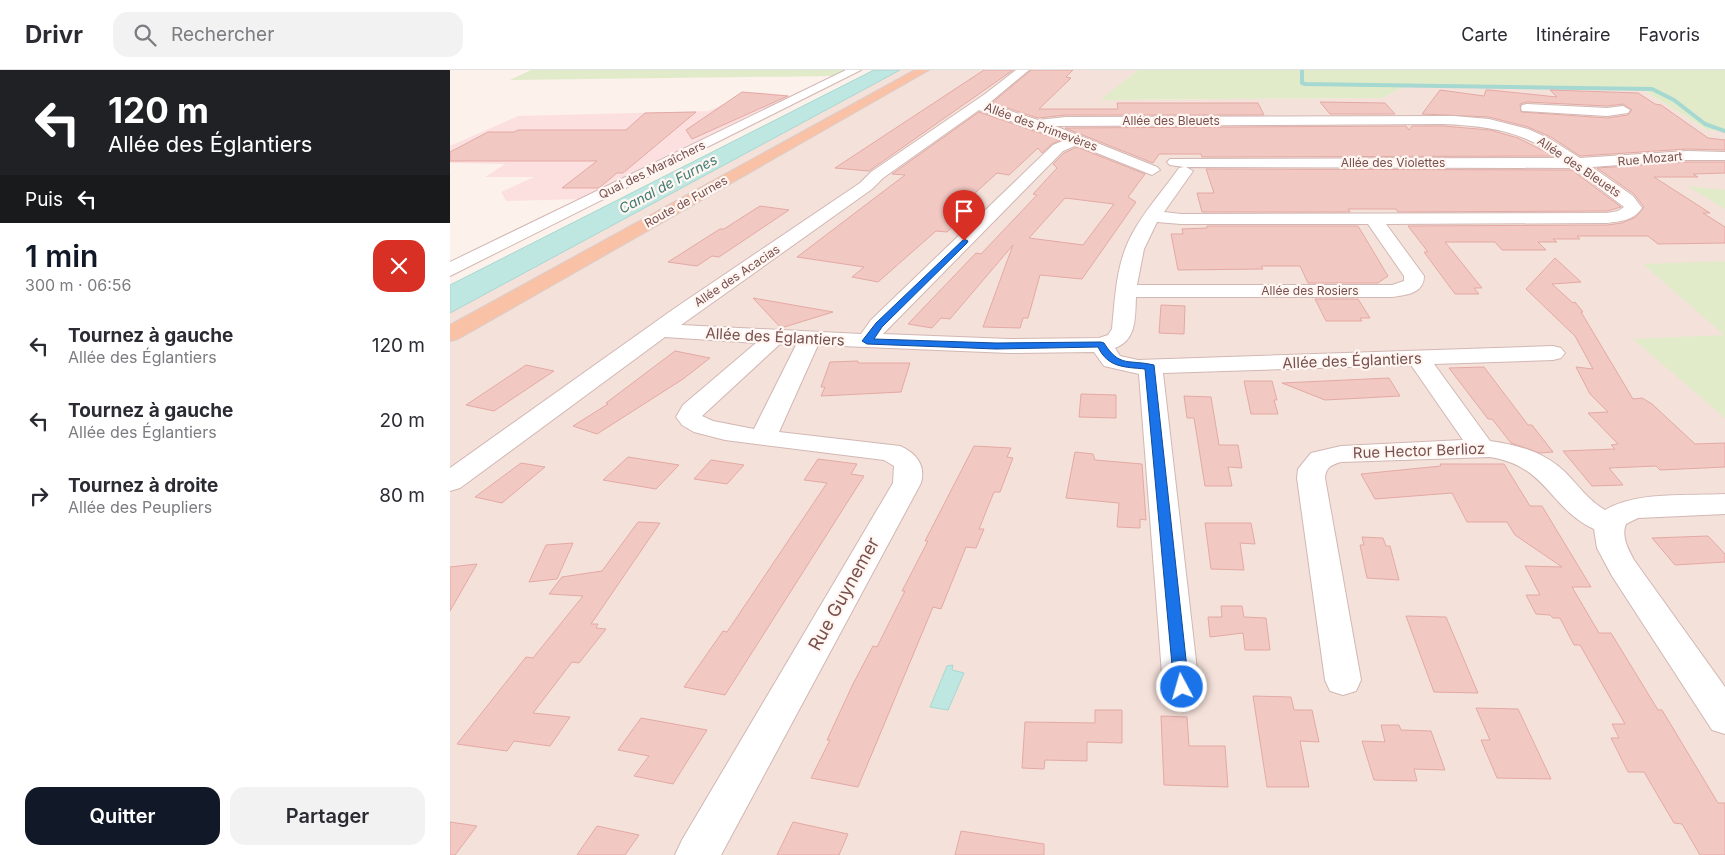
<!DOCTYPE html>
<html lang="fr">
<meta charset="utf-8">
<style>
body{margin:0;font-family:Inter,sans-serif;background:#f2f2f3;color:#2b2b33;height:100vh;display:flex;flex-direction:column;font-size:19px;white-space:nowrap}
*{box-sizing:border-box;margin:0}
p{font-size:16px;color:#7c7c81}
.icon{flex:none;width:28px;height:28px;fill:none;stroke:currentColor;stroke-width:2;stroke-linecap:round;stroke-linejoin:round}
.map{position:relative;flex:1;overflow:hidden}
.sheet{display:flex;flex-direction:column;background:#fff;width:450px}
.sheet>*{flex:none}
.banner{background:#202124;color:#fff;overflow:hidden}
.pin{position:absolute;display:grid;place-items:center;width:42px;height:42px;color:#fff;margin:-51px -21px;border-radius:50% 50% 50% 0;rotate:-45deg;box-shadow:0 0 5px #0007}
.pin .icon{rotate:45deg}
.me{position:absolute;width:55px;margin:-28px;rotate:354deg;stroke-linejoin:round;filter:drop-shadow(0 0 4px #0008)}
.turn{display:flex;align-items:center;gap:18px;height:105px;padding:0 25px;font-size:22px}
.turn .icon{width:65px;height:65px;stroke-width:2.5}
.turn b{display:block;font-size:35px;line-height:42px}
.then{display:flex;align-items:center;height:48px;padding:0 25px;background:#0003;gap:10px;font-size:19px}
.round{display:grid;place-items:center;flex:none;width:52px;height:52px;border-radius:15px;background:#f2f2f3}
.head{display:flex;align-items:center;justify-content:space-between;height:85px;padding:0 25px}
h1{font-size:30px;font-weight:600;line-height:38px;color:#111827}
.cta{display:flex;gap:10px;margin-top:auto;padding:10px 25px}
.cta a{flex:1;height:58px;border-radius:15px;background:#111827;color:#fff;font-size:20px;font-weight:600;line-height:58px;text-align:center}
.cta a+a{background:#f2f2f3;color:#2b2b33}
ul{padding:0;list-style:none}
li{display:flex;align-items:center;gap:15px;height:75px;padding:0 25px}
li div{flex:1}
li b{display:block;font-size:19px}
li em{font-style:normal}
header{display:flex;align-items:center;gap:30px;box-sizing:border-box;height:70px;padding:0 25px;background:#fff;border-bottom:1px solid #e1e1e2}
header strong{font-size:24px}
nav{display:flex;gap:28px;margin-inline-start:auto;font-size:18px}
.search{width:350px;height:45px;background:#f2f2f3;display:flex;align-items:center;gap:12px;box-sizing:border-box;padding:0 18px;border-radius:15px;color:#7c7c81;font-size:19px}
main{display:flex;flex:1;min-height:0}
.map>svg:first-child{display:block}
.residential{fill:#f4e1da}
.commercial{fill:#fce0e0}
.green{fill:#e1ebc9}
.water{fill:#bfe7e1;stroke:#a5d8d1}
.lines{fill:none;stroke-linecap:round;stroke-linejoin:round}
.stream{stroke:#a5d8d1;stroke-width:4}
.building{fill:#f2c8c3;stroke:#e4a9a4;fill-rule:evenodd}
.minor-casing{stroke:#d2b7b3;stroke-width:2}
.major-casing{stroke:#d9cecd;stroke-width:2}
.minor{fill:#fff;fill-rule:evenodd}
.major{fill:#f9c2a6;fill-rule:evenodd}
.route{fill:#1a73e8;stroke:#114b97}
.labels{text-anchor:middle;stroke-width:4.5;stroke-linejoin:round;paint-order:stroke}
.far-street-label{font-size:12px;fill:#78504e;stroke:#fff6f2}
.far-water-label{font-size:14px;font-style:italic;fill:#417c75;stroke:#fff6f2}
.street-label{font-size:15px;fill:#78504e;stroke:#fff6f2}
.near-street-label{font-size:18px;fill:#78504e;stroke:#fff6f2}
</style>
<header>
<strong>Drivr</strong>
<div class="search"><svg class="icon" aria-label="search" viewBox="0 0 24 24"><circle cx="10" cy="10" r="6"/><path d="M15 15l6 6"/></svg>Rechercher</div>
<nav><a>Carte</a><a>Itinéraire</a><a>Favoris</a></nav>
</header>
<main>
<section class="sheet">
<div class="banner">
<div class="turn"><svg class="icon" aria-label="left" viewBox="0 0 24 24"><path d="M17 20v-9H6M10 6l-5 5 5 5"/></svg><div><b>120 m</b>Allée des Églantiers</div></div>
<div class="then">Puis<svg class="icon" aria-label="left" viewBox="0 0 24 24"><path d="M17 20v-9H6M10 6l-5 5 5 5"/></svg></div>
</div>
<div class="head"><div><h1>1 min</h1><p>300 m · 06:56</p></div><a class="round" style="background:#d93025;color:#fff"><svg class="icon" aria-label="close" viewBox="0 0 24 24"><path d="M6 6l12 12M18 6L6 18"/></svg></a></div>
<ul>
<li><svg class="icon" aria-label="left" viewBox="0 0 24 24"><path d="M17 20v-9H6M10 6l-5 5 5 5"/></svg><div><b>Tournez à gauche</b><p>Allée des Églantiers</p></div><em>120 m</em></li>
<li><svg class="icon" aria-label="left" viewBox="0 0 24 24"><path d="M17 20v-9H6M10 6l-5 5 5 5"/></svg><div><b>Tournez à gauche</b><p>Allée des Églantiers</p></div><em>20 m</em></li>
<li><svg class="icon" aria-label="right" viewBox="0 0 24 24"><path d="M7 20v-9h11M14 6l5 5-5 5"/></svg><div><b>Tournez à droite</b><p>Allée des Peupliers</p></div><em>80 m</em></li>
</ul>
<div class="cta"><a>Quitter</a><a>Partager</a></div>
</section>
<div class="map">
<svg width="1275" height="785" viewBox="0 0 1275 785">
<rect width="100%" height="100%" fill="#fcf1eb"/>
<path class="residential" d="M432,0H688L651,30L932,28L956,16L1192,19L1257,60L1275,61V785H0V224Z"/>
<path class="commercial" d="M304,22L346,26L131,129L56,131L51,122L84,107H35L55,94L0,93V76L68,46L258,41Z"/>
<path class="green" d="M81,0H396L384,6L60,10Z
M688,0H1275V61L1257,60L1192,19L956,16L932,28L650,30Z
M1237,116L1275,120V139Z
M1275,191V348L1183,269L1274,265L1193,194Z"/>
<path class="water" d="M424,0H450L0,243V215Z
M503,595L502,600L514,603L498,640L480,637L497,596Z"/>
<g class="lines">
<path class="stream" d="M852,0V13L855,14L1202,19L1224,30L1255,54L1275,61"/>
</g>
<path class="building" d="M534,0H563L419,101L385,98Z
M581,0H623L616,7L621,8L589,39H668L667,33H808L814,45H616L588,48L542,33Z
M990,20L1034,26L1036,20H1040L1107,27L1100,20L1188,23L1205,34L1211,35L1258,68L1275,70V80L1237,79L1130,86L1101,67L1078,57L1039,47L972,44ZM1077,32L1157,36L1173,34L1182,40L1178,45L1157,48L1071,42L1070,34Z
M292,22L338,26L242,69L236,60Z
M870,32L935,33L945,44H880Z
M246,42L173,103H167L149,118H112L147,91H0V82L38,62H64L68,60H176L195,43Z
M529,42L610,70L602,74L592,83L588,78L559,105L547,103L503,143L516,144L497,162L486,161L428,212L402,207L414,197L347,187L455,105L442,104Z
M956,56L959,60L962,56H993L1040,60L1068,68L1104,86L752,87L751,84H709L703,93L615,58Z
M627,77L695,104L678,127L686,132L632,209L590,205L578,248H573L570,258L533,257L563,175L500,249L491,248L482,258L458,254L526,183L531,184L587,125L583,124L607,98L603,94L614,83ZM615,128L664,134L633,175L579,168Z
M1237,92H1275V103L1243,104L1248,107H1204L1260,143H1253L1275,157V173L1208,174L1198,166H1127L1130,169H1103L1107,172H1088L1096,180H1052L1045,172H995L1032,218H1024L1029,224H1005L974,182H978L958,156L1157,155L1172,153L1186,147L1194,137L1184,124L1147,98Z
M756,99L1122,100L1171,137L1157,141L948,142L946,139H898L900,142H752L747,123H764Z
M310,136L339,140L269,187L262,186L247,196L218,192L270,159H274Z
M757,156H908L938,206L928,213H858L850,196H811L813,199L728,200L721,164H733L732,159L757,158Z
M1105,188L1131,212L1102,214L1123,233L1125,232L1133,242H1131L1183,329L1192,328L1202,334L1245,374L1275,373V397L1210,400L1206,396L1159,398L1173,415L1142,416L1113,381L1165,379L1161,375L1168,374L1138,343L1158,342L1140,324L1126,297L1143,299L1125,266L1076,219Z
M303,228L383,242L331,258Z
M865,229H908L920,248H910L912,251H876Z
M711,235L735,236L734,264L709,263Z
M225,281L260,288L233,309L147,364L123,356L158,334L156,333Z
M408,291V293H460L451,322L371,326L375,317H371L380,292Z
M76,295L104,301L44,341L16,335Z
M1034,297L1078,355H1082L1103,382L1090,383L1061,373L1042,349H1038L999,298Z
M939,308L950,326L875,330L832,313Z
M794,311H822L827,330H824L828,344H801Z
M631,324L666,325V348L629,347Z
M734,326L761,327L769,375H788L792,398L778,397L782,416H755L744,348H737Z
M524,376L561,378L557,387L563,388L550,422H544L529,459H534L526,478L516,477L491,539L483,537L408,717L361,708L380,670H377L403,614L423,576L427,577L455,521H452L478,471H475Z
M625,382L643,384L645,390L692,394L696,450L690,449V458L667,457L669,433L616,428Z
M178,387L229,395L206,419L153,410Z
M368,389L407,394L401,404L414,406L275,625L234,617L273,561L277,562L377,413L354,410Z
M261,390L294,395L277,414L244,409Z
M71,393L95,397L52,433L25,427Z
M990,394H1054L1080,436H1092L1141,517H1122L1149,563H1161L1208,640H1212L1268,733H1275V785H1250L1232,754L1224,753L1194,702H1178L1161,668H1169L1162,654H1175L1130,575H1124L1110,548H1103L1100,545L1086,544L1076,525H1090L1075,496L1112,497L1065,465L1057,452H1017L1002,423L925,429L911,404L991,396Z
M188,452L210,453L141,554H148L146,558L156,559L129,593L122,592L83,643L120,647L100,676L64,671L57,681L7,674L76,587L83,588L133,526L99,524L112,507L152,501Z
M755,453H801L805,474L790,473L794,500L761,499Z
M1258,466L1275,484V492L1225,495L1202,468Z
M912,467L933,468L936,476H940L949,510L917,508L910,475H914Z
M123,473L107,509L79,512L96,475Z
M27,494L0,541V497Z
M771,536H792L794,547L816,548L820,580H795L793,563L760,567L758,547H772Z
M956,546L996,547L1028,623L984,622Z
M803,626L841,627L844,640H862L869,672L850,671L859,717H817Z
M1026,638L1068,639L1101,709L1047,708L1031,670H1040Z
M645,640H672V673L637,672V691L595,690L594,699L572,698L575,652L645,653Z
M711,646L737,647L739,676H775L778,717L714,715Z
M191,648L257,660L223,714L184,706L199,686L168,680Z
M931,655H949L951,660L981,661L995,700L964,699L967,711L924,710L912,671L935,672Z
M0,752L27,756L5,785H0Z
M343,752L398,764L389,785H327Z
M147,756L189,765L175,785H127Z
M511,761L594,774V785H505Z"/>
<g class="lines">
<defs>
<path id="minor" d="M396,0H411L0,206V192Z
M566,0H579L538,34L588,50L616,47L1004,46L1039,49L1078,59L1100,69L1130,88L1237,81L1275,82V90H1237L1142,97L1183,126L1192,138C1183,151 1171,151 1157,153L936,154L974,206C974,224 955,225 942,227H686C685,247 687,270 665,278L670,286L688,290L1103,276L1111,278L1115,283L1111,288L1103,290L984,294L1040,371C1068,375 1094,382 1115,402C1128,415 1138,430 1155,440C1186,421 1239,426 1275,424V444L1188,448L1176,454C1171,466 1178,479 1184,490L1275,617V664L1262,660L1162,506L1147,478L1144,459C1099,438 1097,396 1040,387L891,392C881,395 876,397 875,408L911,610L906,621L893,625L880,621L875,610L847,408L848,399L861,383L891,376L1013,370L961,295L713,303L749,617L744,628L731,632L718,628L713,617L689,304L654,296L644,282L559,283L368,275L329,362L450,376C466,383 476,395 471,413L271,785H225L232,770L443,413L444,396L434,390L275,370L244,362L232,355L226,347L233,335L306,273L215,267L10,418L0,421V398L225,238L410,113L421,102L535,24ZM529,40L615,70L603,75L421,250L411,264L231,255L422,119L433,108ZM993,54C1040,56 1071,61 1111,88L720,89L717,92L720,95L734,97L729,98C713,121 693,142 680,168C666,196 665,228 662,259L658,265L649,268L559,269L433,264L613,81L627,75L702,105L710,100L707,97L605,56ZM736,97L1123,98L1174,137L1168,141L1157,143L731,144L714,142L743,101ZM707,152L731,154H918L954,206V211L942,215H687L694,179ZM330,274L346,275L304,359L263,351L252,346Z
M1077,34L1157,38L1173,36L1180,40L1178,43L1157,46L1072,41L1071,38L1072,35Z"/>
<path id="major" d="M465,0H479L8,269L0,271V255Z"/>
</defs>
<use href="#minor" class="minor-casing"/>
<use href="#major" class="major-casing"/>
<use href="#minor" class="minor"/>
<use href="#major" class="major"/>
</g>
<path class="route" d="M514,169L518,171L517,173L432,257L424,269L546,273L651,272L654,273C670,298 678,289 704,295L739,617L737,621L732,623L726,621L724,617L695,299C675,297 658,298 648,277L546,279L417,274L412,271L426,253Z"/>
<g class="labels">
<g class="far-street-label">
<text x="721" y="55">Allée des Bleuets</text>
<text transform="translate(591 57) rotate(20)" y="4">Allée des Primevères</text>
<text transform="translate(1200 89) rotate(-5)" y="4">Rue Mozart</text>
<text x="943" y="97">Allée des Violettes</text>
<text transform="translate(1129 97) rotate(34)" y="4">Allée des Bleuets</text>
<text transform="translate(202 100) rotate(-26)" y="4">Quai des Maraîchers</text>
<text transform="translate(236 132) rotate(-29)" y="4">Route de Furnes</text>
<text transform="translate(287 206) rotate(-34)" y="4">Allée des Acacias</text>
<text x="860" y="225">Allée des Rosiers</text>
</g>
<g class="far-water-label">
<text transform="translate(218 114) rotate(-28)" y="5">Canal de Furnes</text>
</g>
<g class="street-label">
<text transform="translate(325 267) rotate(3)" y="5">Allée des Églantiers</text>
<text transform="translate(902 291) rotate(-2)" y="5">Allée des Églantiers</text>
<text transform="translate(969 381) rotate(-2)" y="5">Rue Hector Berlioz</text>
</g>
<g class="near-street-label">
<text transform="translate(394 524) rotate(-61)" y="6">Rue Guynemer</text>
</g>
</g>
</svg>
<div class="pin" style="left:514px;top:171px;background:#d93025"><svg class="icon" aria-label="arrive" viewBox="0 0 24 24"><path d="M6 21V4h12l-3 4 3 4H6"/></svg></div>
<svg class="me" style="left:732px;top:617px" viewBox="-20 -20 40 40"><circle r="17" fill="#1a73e8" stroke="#fff" stroke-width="3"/><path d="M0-11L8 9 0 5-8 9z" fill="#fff"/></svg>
</div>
</main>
